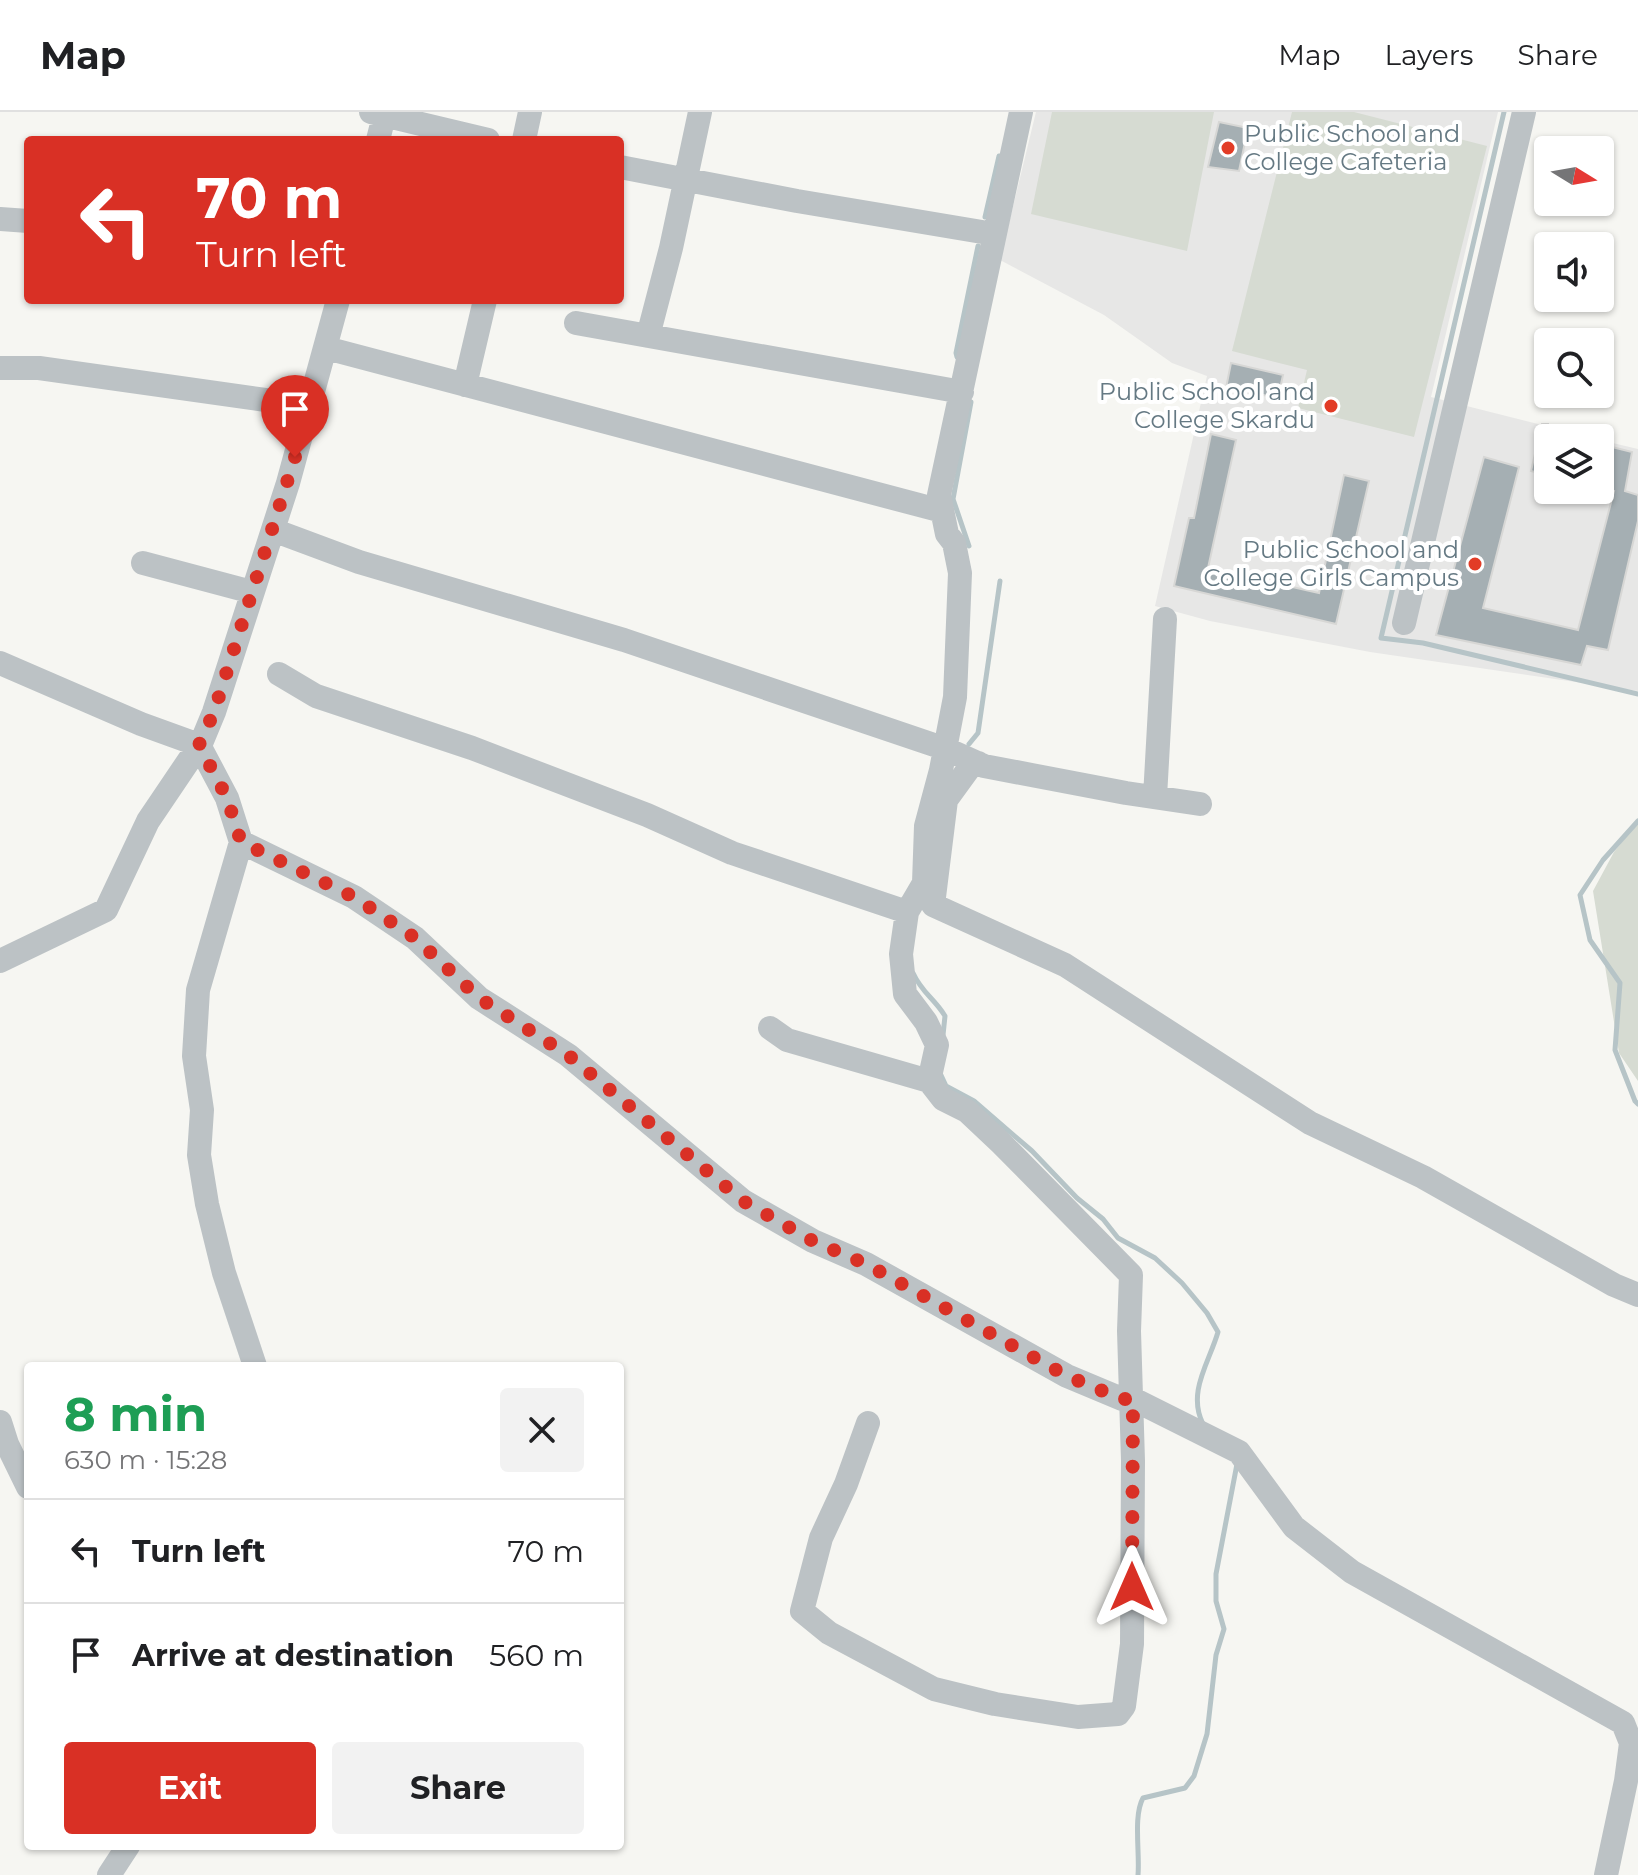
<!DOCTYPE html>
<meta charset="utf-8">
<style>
body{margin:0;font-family:Montserrat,sans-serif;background:#f2f2f2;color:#202124;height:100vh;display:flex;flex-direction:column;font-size:30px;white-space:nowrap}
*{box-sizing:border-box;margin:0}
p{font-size:26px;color:#757577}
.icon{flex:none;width:44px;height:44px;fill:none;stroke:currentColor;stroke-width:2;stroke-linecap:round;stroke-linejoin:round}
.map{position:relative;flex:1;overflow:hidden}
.sheet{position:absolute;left:24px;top:1250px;width:600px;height:488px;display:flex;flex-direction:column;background:#fff;border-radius:8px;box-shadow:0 2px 6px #0004}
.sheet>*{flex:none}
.top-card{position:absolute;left:24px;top:24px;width:600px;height:168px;border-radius:8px;box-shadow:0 2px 6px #0004;background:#d93025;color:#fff;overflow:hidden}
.needle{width:52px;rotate:101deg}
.fabs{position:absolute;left:1534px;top:24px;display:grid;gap:16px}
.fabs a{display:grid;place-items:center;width:80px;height:80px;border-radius:8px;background:#fff;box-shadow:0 2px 6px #0004;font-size:40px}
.pin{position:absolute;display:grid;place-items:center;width:68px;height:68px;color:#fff;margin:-82px -34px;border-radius:50% 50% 50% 0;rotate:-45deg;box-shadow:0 0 8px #0007}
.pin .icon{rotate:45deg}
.me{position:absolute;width:88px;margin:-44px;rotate:0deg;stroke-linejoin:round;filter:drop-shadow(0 0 6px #0008)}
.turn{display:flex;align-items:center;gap:28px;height:168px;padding:0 40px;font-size:36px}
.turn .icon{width:104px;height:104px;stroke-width:2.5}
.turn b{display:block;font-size:56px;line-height:68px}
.round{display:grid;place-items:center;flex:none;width:84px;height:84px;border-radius:8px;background:#f2f2f2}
.summary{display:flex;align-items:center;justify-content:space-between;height:136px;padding:0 40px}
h1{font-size:48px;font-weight:700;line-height:60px;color:#1e9e55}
.primary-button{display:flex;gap:16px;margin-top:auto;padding:16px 40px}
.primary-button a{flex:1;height:92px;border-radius:8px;background:#d93025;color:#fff;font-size:32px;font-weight:700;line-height:92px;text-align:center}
.primary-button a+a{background:#f2f2f2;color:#202124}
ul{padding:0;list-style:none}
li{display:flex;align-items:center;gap:24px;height:104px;padding:0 40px;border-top:2px solid #e0e0e0}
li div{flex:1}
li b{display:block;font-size:30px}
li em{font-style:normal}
header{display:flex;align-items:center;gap:48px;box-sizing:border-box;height:112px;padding:0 40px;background:#fff;border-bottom:2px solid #e0e0e0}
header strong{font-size:38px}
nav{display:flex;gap:44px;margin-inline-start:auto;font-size:28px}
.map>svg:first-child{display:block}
.built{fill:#e7e7e6}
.green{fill:#d6dbd2}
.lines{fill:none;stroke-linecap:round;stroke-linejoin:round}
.stream{stroke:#b6c4c7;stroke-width:5}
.building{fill:#a5afb3;stroke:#d7d7d5;stroke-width:2}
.minor{stroke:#bcc2c5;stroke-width:24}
.route{stroke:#d93025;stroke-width:14;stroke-dasharray:0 25.2}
.poi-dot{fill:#e23c26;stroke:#fff;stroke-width:3}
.labels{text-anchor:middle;stroke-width:8;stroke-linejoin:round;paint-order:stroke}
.poi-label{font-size:24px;fill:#657983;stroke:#fff;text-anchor:end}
</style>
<header>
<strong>Map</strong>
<nav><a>Map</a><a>Layers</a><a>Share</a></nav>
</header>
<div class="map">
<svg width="1638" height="1763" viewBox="0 0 1638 1763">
<rect width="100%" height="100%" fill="#f6f6f2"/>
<path class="built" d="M1036,0H1498L1431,285L1594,326H1548V378H1600V328L1638,337V579L1370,540L1210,509L1155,494L1207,264L1172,251L1104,203L1000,148Z"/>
<path class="green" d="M1052,0H1214L1187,139L1031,102Z
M1292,0H1354L1487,34L1414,325L1298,296L1307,258L1232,239Z
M1638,710V969L1619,941L1593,779L1614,740Z"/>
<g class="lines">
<path class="stream" d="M1504,0L1381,526L1423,531L1638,582
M985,105L999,44
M957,245L956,241L978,134
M969,434L953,387L971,290
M969,632L978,621L1000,469
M1638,709L1603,748L1580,783L1590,828L1620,871L1615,938L1635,989L1638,992
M913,861C922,881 934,886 945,904L943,923
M940,961L946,974L974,989L1032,1039L1077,1086L1103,1107L1118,1126L1155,1146L1182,1171L1207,1201L1218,1220C1209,1251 1187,1280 1203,1312
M1138,1763C1140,1741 1133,1704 1143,1686L1185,1676L1194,1664L1207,1622L1216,1543L1224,1517L1216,1489V1462L1237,1352"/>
</g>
<path class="building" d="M1219,10L1248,16L1239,59L1208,55Z
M1231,251L1283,263L1278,286L1226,276Z
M1542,312H1548V363L1531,359Z
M1211,322L1236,328L1208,456L1319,481L1344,363L1369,369L1336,512L1174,474L1189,406H1194Z
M1600,332L1632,340L1625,379L1638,383V409L1608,538L1587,534L1581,553L1436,523L1484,345L1519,355L1483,496L1578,518L1614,379L1600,376Z"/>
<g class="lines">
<path class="minor" d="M371,0L488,28
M378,28L385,0
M524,28L530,0
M620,55L797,89L994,122
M0,107L28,109
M576,211L962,280
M648,224L671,136L700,0
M326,236L942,399
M0,256H39L309,294
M465,273L485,188
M273,418L359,450L624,528L946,637L984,654L1126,681L1200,692
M143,451L252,480
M1404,511L1524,0
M0,551L141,612L199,633L227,686L241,730L198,878L194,944L202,998L199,1043L207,1092L224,1161L255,1254
M279,562L316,584L472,636L647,703L732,741L907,800
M978,651L970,655L946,688L933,793L1065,853L1310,1011L1423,1065L1614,1173L1638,1183
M1155,685L1165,507
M241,730L354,785L415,826L479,886L568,943L743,1089L813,1129L866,1152L1067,1264L1122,1287H1133L1239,1340L1294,1415L1352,1460L1623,1611L1631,1631L1626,1669L1606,1763
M0,849L106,798L148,709L202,629L214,600L288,371L338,188
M770,916L787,928L929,969L943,987L967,999L1002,1032L1131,1163L1129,1219L1133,1349L1132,1532L1124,1594L1118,1602L1078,1605L995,1592L934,1577L829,1521L802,1499L821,1426L846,1372L868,1311
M929,969L937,933L926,910L905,882L901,842L907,800L924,771L926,714L941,658L955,585L960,461L954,431L947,422L939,383L1021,0
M0,1310L7,1332L28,1375
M109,1763L128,1734"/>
</g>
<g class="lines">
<path class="route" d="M295,345L214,600L199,633L227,686L241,730L354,785L415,826L479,886L568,943L743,1089L813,1129L866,1152L1067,1264L1122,1287H1133L1132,1475"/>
</g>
<g class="poi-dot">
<circle cx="1228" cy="36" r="8"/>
<circle cx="1331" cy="294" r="8"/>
<circle cx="1475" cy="452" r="8"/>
</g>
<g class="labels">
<g class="poi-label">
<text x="1244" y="30" text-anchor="start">Public School and<tspan x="1244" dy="28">College Cafeteria</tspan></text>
<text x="1315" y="288">Public School and<tspan x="1315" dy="28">College Skardu</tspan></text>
<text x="1459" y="446">Public School and<tspan x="1459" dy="28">College Girls Campus</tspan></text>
</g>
</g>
</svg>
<div class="fabs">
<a><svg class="needle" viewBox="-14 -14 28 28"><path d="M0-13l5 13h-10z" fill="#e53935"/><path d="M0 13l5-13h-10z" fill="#757577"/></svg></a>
<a><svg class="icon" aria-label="sound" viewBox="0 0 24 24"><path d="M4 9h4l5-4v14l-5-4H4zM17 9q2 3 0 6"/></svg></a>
<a><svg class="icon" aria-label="search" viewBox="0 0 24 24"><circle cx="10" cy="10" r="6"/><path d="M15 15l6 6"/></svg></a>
<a><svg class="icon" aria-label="layers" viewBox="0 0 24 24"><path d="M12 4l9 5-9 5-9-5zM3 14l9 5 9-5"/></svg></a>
</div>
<div class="pin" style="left:295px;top:345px;background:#d93025"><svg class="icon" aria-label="arrive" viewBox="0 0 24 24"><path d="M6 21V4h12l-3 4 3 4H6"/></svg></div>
<svg class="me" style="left:1132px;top:1475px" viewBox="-20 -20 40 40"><path d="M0-17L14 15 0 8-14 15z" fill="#d93025" stroke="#fff" stroke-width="4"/></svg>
<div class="top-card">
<div class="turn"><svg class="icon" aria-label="left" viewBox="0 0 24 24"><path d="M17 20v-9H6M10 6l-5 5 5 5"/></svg><div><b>70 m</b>Turn left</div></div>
</div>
<section class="sheet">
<div class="summary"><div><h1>8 min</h1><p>630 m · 15:28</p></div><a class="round"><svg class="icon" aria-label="close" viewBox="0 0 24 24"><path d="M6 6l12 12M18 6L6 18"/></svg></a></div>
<ul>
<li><svg class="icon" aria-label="left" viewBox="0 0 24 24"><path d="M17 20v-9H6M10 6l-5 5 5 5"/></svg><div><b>Turn left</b></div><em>70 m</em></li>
<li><svg class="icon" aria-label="arrive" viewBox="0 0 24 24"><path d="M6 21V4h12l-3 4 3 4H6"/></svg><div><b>Arrive at destination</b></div><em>560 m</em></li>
</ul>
<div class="primary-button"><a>Exit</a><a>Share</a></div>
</section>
</div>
